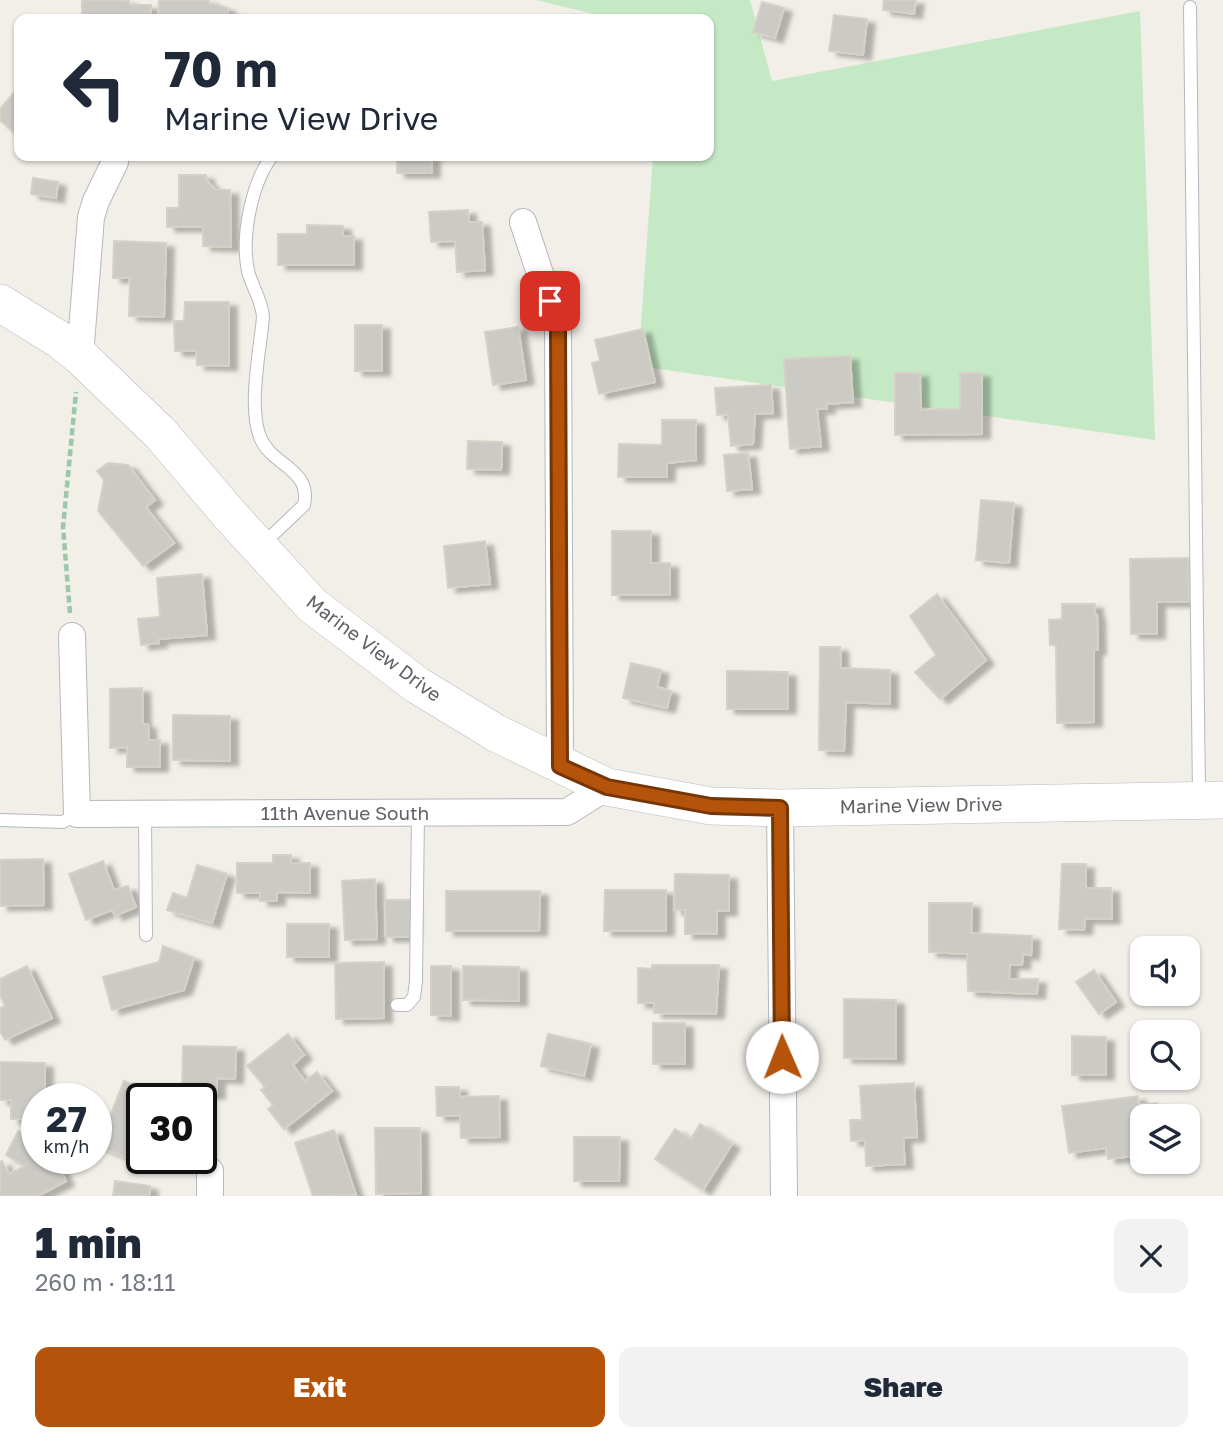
<!DOCTYPE html>
<meta charset="utf-8">
<style>
body{margin:0;font-family:"Golos Text",sans-serif;background:#f2f2f3;color:#1f2937;height:100vh;display:flex;flex-direction:column;font-size:26px;white-space:nowrap}
*{box-sizing:border-box;margin:0}
p{font-size:23px;color:#747a83}
.icon{flex:none;width:38px;height:38px;fill:none;stroke:currentColor;stroke-width:2;stroke-linecap:round;stroke-linejoin:round}
.map{position:relative;height:1196px;overflow:hidden}
.details{display:flex;flex-direction:column;background:#fff;flex:1}
.details>*{flex:none}
.guide{position:absolute;left:14px;top:14px;width:700px;height:147px;border-radius:14px;box-shadow:0 2px 5px #0004;background:#fff;color:#1f2937;overflow:hidden}
.fabs{position:absolute;left:1130px;top:936px;display:grid;gap:14px}
.fabs a{display:grid;place-items:center;width:70px;height:70px;border-radius:14px;background:#fff;box-shadow:0 2px 5px #0004;font-size:35px}
.speed{position:absolute;left:21px;top:1083px;display:flex;gap:14px;font-size:35px;font-weight:700;text-align:center}
.speed>*{display:grid;place-content:center;width:91px;height:91px;border-radius:50%;background:#fff;box-shadow:0 2px 5px #0004;line-height:1}
.speed small{font-size:18px;font-weight:400}
.speed .limit{border:4px solid #111;border-radius:10px;background:#fff;color:#111}
.pin{position:absolute;display:grid;place-items:center;width:60px;height:60px;color:#fff;margin:-30px;border-radius:14px;box-shadow:0 4px 10px #0006}
.me{position:absolute;width:77px;margin:-38px;rotate:359deg;stroke-linejoin:round;filter:drop-shadow(0 0 5px #0008)}
.turn{display:flex;align-items:center;gap:24px;height:147px;padding:0 35px;font-size:32px}
.turn .icon{width:91px;height:91px;stroke-width:2.5}
.turn b{display:block;font-size:49px;line-height:60px}
.round{display:grid;place-items:center;flex:none;width:74px;height:74px;border-radius:14px;background:#f2f2f3}
.overview{display:flex;align-items:center;justify-content:space-between;height:119px;padding:0 35px}
h1{font-size:42px;font-weight:800;line-height:52px}
.button{display:flex;gap:14px;margin-top:auto;padding:14px 35px}
.button a{flex:1;height:80px;border-radius:14px;background:#b45309;color:#fff;font-size:28px;font-weight:800;line-height:80px;text-align:center}
.button a+a{background:#f2f2f3;color:#1f2937}
.map>svg:first-child{display:block}
.green{fill:#c5e8c5}
.building{fill:#cccac5;stroke:#d6d1c6;stroke-width:2;filter:url(#shadow)}
.lines{fill:none;stroke-linecap:round;stroke-linejoin:round}
.lane-casing{stroke:#b5b8bc;stroke-width:14}
.street-casing{stroke:#b5b8bc;stroke-width:28}
.secondary-casing{stroke:#b6babf;stroke-width:38}
.path{stroke:#9cc7a9;stroke-width:4.5;stroke-dasharray:7 3.5;stroke-linecap:butt}
.lane{stroke:#fff;stroke-width:12}
.street{stroke:#fff;stroke-width:26}
.secondary{stroke:#fff;stroke-width:37}
.route-casing{stroke:#753606;stroke-width:18}
.route{stroke:#b45309;stroke-width:12}
.labels{text-anchor:middle;stroke-width:7;stroke-linejoin:round;paint-order:stroke}
.street-label{font-size:19px;fill:#5f6368;stroke:#fff}
</style>
<div class="map">
<svg width="1223" height="1196" viewBox="0 0 1223 1196">
<defs>
<filter id="shadow"><feDropShadow dx="8" dy="4.5" stdDeviation="2" flood-color="#0004"/></filter>
</defs>
<rect width="100%" height="100%" fill="#f1efe8"/>
<path class="green" d="M536,0H750L772,81L1140,11L1155,440L638,366L653,156H709V19H615Z"/>
<path class="building" d="M82,0L129,1V5H151V19H82Z
M159,0H209V3L228,8V19H158Z
M884,0H916L914,14L883,10Z
M762,2L784,8L775,38L753,32Z
M834,15L867,19L863,55L829,51Z
M16,90L19,92V137L0,120V109Z
M397,156H432V173H397Z
M179,175H206V180L216,190H230L231,247L203,246V227H167V208H179Z
M33,178L58,182L56,198L31,194Z
M468,210L469,222H482L485,270L457,272L455,241L431,242L429,212Z
M307,225L343,226V236H354V265H278V234H307Z
M114,241L166,243L164,317L129,316L130,278H113Z
M185,302H229V366L197,365L196,351H175L174,321H184Z
M355,325H382V371H355Z
M518,327L526,380L493,385L485,332Z
M643,329L655,382L599,394L592,363L600,361L595,340Z
M850,356L853,402L826,404L827,409H817L821,446L790,449L784,359Z
M895,373H920L921,410L960,409V373H982V434L895,435Z
M771,385L773,413L755,414L753,444L731,446L728,414L717,415L715,388Z
M662,420H696V460L667,463V477H618L619,444L662,445Z
M468,441L502,442L501,470L467,469Z
M748,453L752,489L727,491L724,455Z
M108,463L128,465L155,500L146,507L174,543L143,566L98,511L104,480L97,471Z
M981,500L1014,503L1009,563L976,560Z
M612,531H651V563H670V595H612Z
M485,541L490,584L448,588L444,546Z
M1188,558L1189,602H1157V634H1131L1130,559Z
M202,574L207,635L159,639V643L141,645L138,619L160,617L157,578Z
M937,594L986,660L940,699L915,672L936,655L910,616Z
M1062,604H1095V614H1097L1098,650H1094V722L1057,723L1056,645H1050L1049,620L1062,619Z
M820,647H840L841,668L890,670V704L846,702L844,751L819,750Z
M631,663L661,670L657,687L671,691L667,708L623,698Z
M727,671L788,672V709H727Z
M142,688L143,724H148L149,740H160V767H127V747L110,748V689Z
M173,715L230,716V761L173,760Z
M273,855H291V863H310V893L277,892V901H260V893H237V863H273Z
M43,859L44,905L0,906V860Z
M103,861L114,890L128,886L136,907L115,916L112,910L86,920L69,874Z
M1062,864H1086V888H1111L1112,919H1085L1084,930L1059,929Z
M197,865L227,874L212,923L167,910L173,893L187,898Z
M675,874L729,875V911H717V934H685V910H674Z
M375,879L377,939L345,940L342,881Z
M605,890H666V931H604Z
M446,891H540L539,931H446Z
M385,900H412V937H386Z
M929,903H972L971,933L1032,936L1031,955L1023,954L1022,965L1010,964L1009,979H1038L1037,994L968,991L967,954L929,952Z
M287,924H329V957H287Z
M163,946L194,958L184,990L112,1010L103,977L159,962Z
M384,962V1018L336,1019L335,963Z
M652,965H719L716,1014L654,1013V1003H638V968L652,969Z
M27,966L52,1018L5,1040L0,1031V1008L5,1006L0,995V979Z
M431,966H451V1016L431,1015Z
M463,966L519,967V1001L463,1000Z
M1094,970L1116,1002L1099,1014L1076,982Z
M844,999L896,1000V1059L844,1058Z
M653,1023H685V1064H653Z
M288,1034L304,1055L293,1065L305,1081L317,1072L332,1091L284,1129L268,1109L273,1105L261,1090L265,1087L247,1066Z
M548,1034L591,1044L584,1076L541,1066Z
M1072,1036L1106,1037V1075H1072Z
M183,1046L236,1047L235,1079L217,1078V1094L182,1093Z
M0,1062L45,1063V1099H37V1119H11V1100H0Z
M124,1081L151,1092L149,1099H142L140,1163L98,1146Z
M914,1083L917,1137L903,1138L905,1164L866,1166L865,1140L851,1141L850,1120H862L860,1086Z
M436,1087H459L460,1097L499,1096L500,1137L461,1138L460,1116H437Z
M1138,1096L1139,1105L1157,1103L1159,1116H1143V1155L1108,1159L1106,1148L1069,1153L1062,1106Z
M700,1124L732,1144L703,1190L655,1159L675,1129L691,1139Z
M375,1128H420L421,1193L376,1194Z
M334,1130L356,1195L313,1196L295,1143Z
M18,1131L37,1141V1158H55L66,1181L38,1196H0V1162L2,1161L9,1174L25,1166L6,1155Z
M574,1137H620L619,1181H574Z
M115,1181L150,1186L149,1196H113Z"/>
<g class="lines">
<defs>
<path id="lane" d="M1190,7L1199,797
M262,545L304,505C312,468 271,466 260,437C248,406 260,351 263,317C262,300 252,287 248,271C241,237 251,184 272,156
M145,814L146,935
M0,820L63,822L77,814
M397,1005H407L414,997L416,981L418,813"/>
<path id="street" d="M523,222L558,328L560,766
M80,356L91,217L96,201L115,162
M72,636L77,814L567,812L607,787
M780,808L784,1196
M210,1171V1196"/>
<path id="secondary" d="M0,303L60,340L80,356L161,434L229,514L312,605L417,685L496,733L607,787L711,806L780,808L1223,800"/>
</defs>
<use href="#lane" class="lane-casing"/>
<use href="#street" class="street-casing"/>
<use href="#secondary" class="secondary-casing"/>
<path class="path" d="M70,613L63,527L76,392"/>
<use href="#lane" class="lane"/>
<use href="#street" class="street"/>
<use href="#secondary" class="secondary"/>
</g>
<g class="lines">
<defs>
<path id="route" d="M550,301L558,328L560,766L607,787L711,806L780,808L782,1057"/>
</defs>
<use href="#route" class="route-casing"/>
<use href="#route" class="route"/>
</g>
<g class="labels">
<g class="street-label">
<text transform="translate(374 648) rotate(37)" y="7">Marine View Drive</text>
<text transform="translate(921 805) rotate(-1)" y="7">Marine View Drive</text>
<text x="345" y="820">11th Avenue South</text>
</g>
</g>
</svg>
<div class="fabs">
<a><svg class="icon" aria-label="sound" viewBox="0 0 24 24"><path d="M4 9h4l5-4v14l-5-4H4zM17 9q2 3 0 6"/></svg></a>
<a><svg class="icon" aria-label="search" viewBox="0 0 24 24"><circle cx="10" cy="10" r="6"/><path d="M15 15l6 6"/></svg></a>
<a><svg class="icon" aria-label="layers" viewBox="0 0 24 24"><path d="M12 4l9 5-9 5-9-5zM3 14l9 5 9-5"/></svg></a>
</div>
<div class="speed"><div>27<small>km/h</small></div><div class="limit">30</div></div>
<div class="pin" style="left:550px;top:301px;background:#d93025"><svg class="icon" aria-label="arrive" viewBox="0 0 24 24"><path d="M6 21V4h12l-3 4 3 4H6"/></svg></div>
<svg class="me" style="left:782px;top:1057px" viewBox="-20 -20 40 40"><circle r="19" fill="#fff"/><path d="M0-13L10 11 0 6-10 11z" fill="#b45309"/></svg>
<div class="guide">
<div class="turn"><svg class="icon" aria-label="left" viewBox="0 0 24 24"><path d="M17 20v-9H6M10 6l-5 5 5 5"/></svg><div><b>70 m</b>Marine View Drive</div></div>
</div>
</div>
<section class="details">
<div class="overview"><div><h1>1 min</h1><p>260 m · 18:11</p></div><a class="round"><svg class="icon" aria-label="close" viewBox="0 0 24 24"><path d="M6 6l12 12M18 6L6 18"/></svg></a></div>
<div class="button"><a>Exit</a><a>Share</a></div>
</section>
